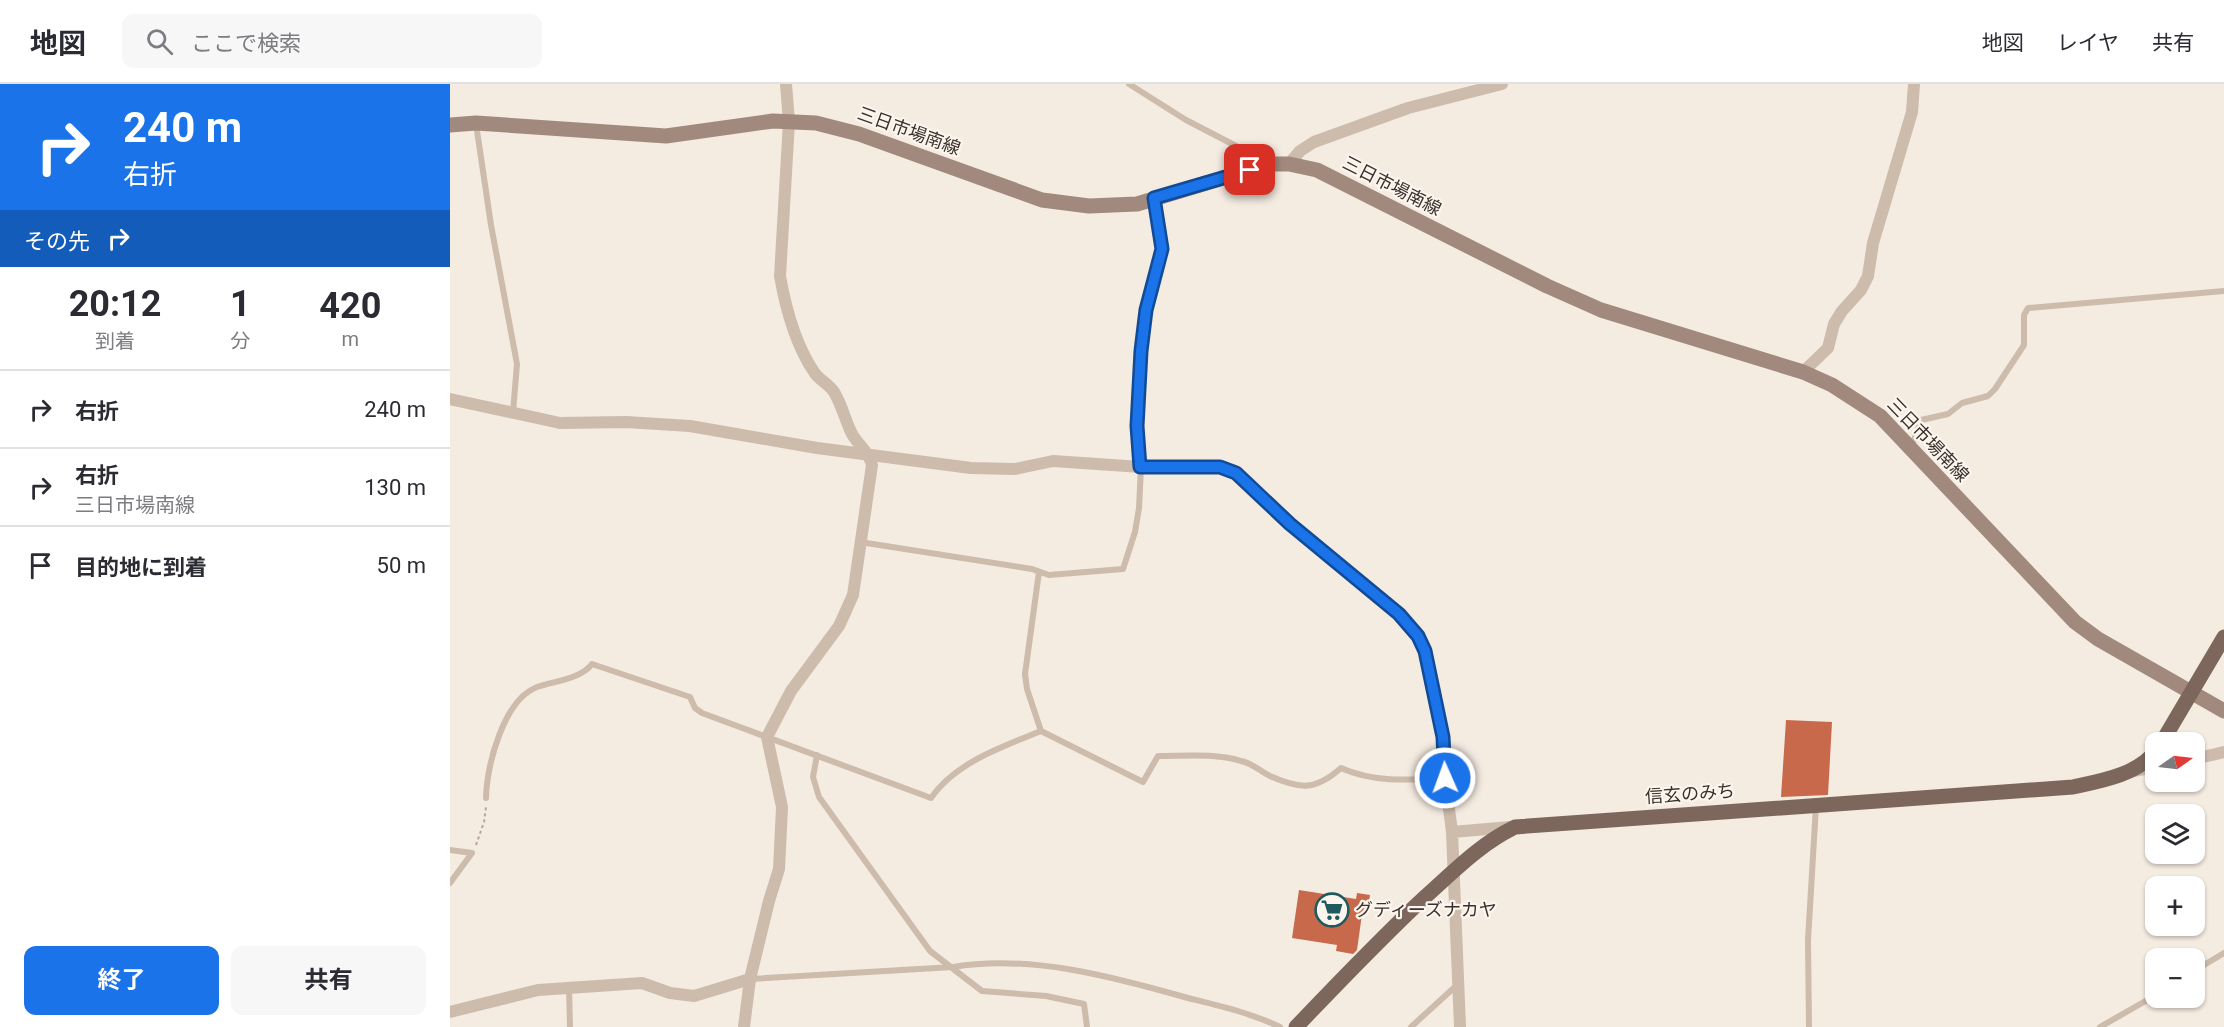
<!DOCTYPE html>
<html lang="ja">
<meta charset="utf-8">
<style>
body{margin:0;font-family:Roboto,"Noto Sans JP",sans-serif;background:#f7f7f7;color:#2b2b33;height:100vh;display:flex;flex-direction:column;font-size:22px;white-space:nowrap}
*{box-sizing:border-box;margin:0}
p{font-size:20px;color:#7c7c81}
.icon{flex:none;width:33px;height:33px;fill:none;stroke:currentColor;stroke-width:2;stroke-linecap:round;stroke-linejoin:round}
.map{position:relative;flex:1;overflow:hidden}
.side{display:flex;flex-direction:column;background:#fff;width:450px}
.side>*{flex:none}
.top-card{background:#1a73e8;color:#fff;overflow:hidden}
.needle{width:39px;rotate:76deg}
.tools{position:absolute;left:1695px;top:648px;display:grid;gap:12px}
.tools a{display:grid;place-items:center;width:60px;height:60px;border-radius:12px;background:#fff;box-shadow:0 2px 4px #0004;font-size:30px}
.pin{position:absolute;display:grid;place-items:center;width:51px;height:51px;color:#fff;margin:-26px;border-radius:12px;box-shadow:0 3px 9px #0006}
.me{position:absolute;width:66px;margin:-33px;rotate:358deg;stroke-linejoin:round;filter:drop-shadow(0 0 4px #0008)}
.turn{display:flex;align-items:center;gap:21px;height:126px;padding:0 24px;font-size:27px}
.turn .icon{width:78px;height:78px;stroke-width:2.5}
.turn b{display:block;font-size:42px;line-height:51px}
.then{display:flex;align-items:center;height:57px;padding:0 24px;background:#0003;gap:12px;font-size:22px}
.eta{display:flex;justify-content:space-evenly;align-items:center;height:102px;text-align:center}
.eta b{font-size:36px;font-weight:700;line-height:42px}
.button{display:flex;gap:12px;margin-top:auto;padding:12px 24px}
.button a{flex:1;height:69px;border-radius:12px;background:#1a73e8;color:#fff;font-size:24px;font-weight:700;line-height:69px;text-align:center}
.button a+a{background:#f7f7f7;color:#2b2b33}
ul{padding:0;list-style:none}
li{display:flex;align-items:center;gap:18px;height:78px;padding:0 24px;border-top:2px solid #e1e1e2}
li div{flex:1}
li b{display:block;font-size:22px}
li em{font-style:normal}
header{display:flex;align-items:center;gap:36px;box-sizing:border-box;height:84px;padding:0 30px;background:#fff;border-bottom:2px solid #e1e1e2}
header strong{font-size:28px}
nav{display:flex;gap:33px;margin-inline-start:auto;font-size:21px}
.search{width:420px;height:54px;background:#f7f7f7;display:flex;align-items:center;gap:15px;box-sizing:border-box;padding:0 21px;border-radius:12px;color:#7c7c81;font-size:22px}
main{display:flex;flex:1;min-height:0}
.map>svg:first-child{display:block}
.building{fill:#c8694b}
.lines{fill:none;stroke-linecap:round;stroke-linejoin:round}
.path{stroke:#b9a596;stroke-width:2;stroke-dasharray:3 3;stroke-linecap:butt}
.service{stroke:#cdbbac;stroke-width:6}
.minor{stroke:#cdbbac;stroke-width:12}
.secondary{stroke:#a18a7d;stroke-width:15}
.primary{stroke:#7d675c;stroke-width:15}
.route-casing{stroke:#114b97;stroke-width:15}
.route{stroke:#1a73e8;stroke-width:10}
.labels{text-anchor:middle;stroke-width:4.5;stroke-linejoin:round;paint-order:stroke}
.street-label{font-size:18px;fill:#3b302b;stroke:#fbf5ee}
.poi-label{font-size:18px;fill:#3b302b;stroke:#fbf5ee;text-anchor:start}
</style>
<header>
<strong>地図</strong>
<div class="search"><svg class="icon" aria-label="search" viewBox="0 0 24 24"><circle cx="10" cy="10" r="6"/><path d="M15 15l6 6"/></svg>ここで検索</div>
<nav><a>地図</a><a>レイヤ</a><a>共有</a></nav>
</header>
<main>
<section class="side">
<div class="top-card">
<div class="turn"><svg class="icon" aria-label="right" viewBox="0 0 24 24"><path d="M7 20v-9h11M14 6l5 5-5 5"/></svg><div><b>240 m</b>右折</div></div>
<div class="then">その先<svg class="icon" aria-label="right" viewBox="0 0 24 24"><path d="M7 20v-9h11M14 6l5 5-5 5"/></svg></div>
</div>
<div class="eta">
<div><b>20:12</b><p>到着</p></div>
<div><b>1</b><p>分</p></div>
<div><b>420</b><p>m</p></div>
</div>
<ul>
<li><svg class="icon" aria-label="right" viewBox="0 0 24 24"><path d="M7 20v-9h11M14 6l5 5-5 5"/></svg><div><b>右折</b></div><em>240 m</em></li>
<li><svg class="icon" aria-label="right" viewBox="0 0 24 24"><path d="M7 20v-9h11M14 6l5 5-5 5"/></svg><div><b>右折</b><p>三日市場南線</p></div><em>130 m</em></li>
<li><svg class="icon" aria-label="arrive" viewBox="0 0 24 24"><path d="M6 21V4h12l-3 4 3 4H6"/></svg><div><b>目的地に到着</b></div><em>50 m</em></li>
</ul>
<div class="button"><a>終了</a><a>共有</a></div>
</section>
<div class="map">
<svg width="1774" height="943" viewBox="0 0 1774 943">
<rect width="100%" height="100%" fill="#f4ebe1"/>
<path class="building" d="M1336,636L1382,638L1378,711L1331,713Z
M849,806L906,815L907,809L920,811L917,831L912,830L907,866L903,870L886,867L887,861L842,854Z"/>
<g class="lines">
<path class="path" d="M26,761L34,738L36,723"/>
<path class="service" d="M679,0L736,36L819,79
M26,40L41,141L67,280L63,328
M1461,364L1471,336L1498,330L1512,319L1538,312L1545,305L1574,261V231L1578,224L1774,207
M410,458L582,485L599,491L673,485L685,448L689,424L691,383L687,342L691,267L696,226L713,165L704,117
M589,488L575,590L577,605L591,647
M367,671L363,693L369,713L480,867L532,907L596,912L634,920L637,943
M36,714C37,682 53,616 87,603C104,597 131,595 142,580L240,613L245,624L252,629L481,714C506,678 552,663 591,647L693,698L708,672C735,672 765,669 791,677C802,679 810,687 820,692C851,706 866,706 891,684C924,699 960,696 995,694
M0,766L22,769L0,799
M1744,887L1774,869
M300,895L503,883C580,870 664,893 738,914C770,922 801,929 830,943
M119,903L120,943
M961,943L1007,901
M1359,943L1358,856L1366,722
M1650,943L1706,911"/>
<path class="minor" d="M839,80L850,67L864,58L958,24L1052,0
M1353,288L1378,264L1384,240L1392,227L1411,206L1418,192L1423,159L1462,28L1464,0
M0,315L110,339L176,338L240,342L367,364L521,384L565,385L603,377L691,383H770L786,389L840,440L949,530L968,552L976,567L993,653L995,694L1002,748L1010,943
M1744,675L1774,668
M1683,687L1706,683
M1002,748L1061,743
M0,928L88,906L192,899L220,909L244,912L300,895
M294,943L300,895L319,817L329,785L332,723L317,653L341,607L389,542L403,511L422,381C419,368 409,362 402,350C395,336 392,321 384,308C379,300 369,296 364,288C345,260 336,226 330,192L339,38L336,0"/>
<path class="secondary" d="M0,41L26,39L216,52L323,37L366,39L409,50L592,116L639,122L687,120L819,80H839L867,86L1097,202L1151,226L1353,288L1382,301L1430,332L1625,538L1648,555L1774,627"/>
<path class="primary" d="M1712,658L1774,553
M846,943C888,899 930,855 975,813C1004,787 1030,760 1065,743L1623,703C1651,697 1687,691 1706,667"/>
</g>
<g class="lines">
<defs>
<path id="route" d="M800,86L704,114L712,165L696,226L691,267L687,342L690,383H770L786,389L840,440L949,530L968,552L975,567L993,653L995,694"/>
</defs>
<use href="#route" class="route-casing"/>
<use href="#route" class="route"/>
</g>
<defs>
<symbol id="supermarket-ring" viewBox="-11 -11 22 22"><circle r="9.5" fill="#fbf5ee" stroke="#1f5a5e" stroke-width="1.5"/><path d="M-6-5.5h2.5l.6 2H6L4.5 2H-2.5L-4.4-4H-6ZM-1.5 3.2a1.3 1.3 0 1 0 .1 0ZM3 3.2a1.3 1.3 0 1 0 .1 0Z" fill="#1f5a5e"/></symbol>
</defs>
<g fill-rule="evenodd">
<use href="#supermarket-ring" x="863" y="807" width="38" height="38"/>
</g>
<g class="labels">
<g class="street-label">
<text transform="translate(459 47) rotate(20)" y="6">三日市場南線</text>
<text transform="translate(942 102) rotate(27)" y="6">三日市場南線</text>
<text transform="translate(1478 356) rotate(46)" y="6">三日市場南線</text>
<text transform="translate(1240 710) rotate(-4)" y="6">信玄のみち</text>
</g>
<g class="poi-label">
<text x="905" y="832">グディーズナカヤ</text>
</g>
</g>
</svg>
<div class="tools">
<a><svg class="needle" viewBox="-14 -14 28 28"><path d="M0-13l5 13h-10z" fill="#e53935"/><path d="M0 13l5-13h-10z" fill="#7c7c81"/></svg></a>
<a><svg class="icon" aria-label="layers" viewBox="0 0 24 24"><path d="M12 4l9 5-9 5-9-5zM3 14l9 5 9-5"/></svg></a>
<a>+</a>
<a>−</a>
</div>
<div class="pin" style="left:800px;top:86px;background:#d93025"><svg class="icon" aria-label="arrive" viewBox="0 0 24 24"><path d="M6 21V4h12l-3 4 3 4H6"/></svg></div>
<svg class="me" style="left:995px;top:694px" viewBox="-20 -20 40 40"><circle r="17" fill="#1a73e8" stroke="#fff" stroke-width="3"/><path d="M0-11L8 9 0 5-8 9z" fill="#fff"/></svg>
</div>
</main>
